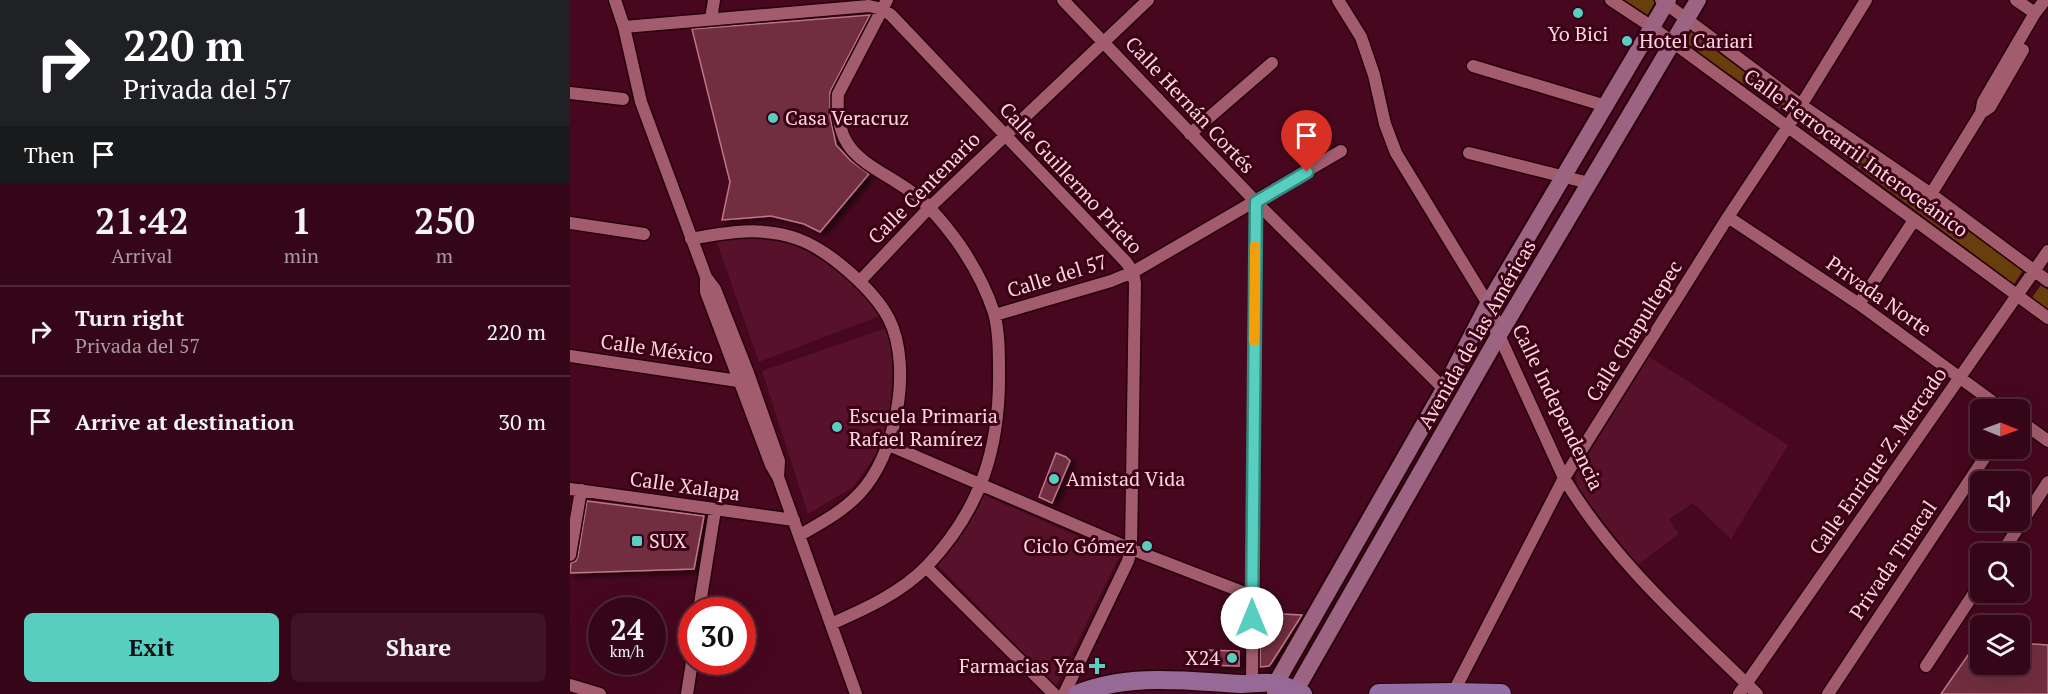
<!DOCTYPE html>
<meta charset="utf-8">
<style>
body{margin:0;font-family:"PT Serif",serif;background:#401424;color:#f1f3f6;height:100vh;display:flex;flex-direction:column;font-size:22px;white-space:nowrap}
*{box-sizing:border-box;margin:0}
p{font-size:20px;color:#aa99a1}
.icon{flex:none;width:33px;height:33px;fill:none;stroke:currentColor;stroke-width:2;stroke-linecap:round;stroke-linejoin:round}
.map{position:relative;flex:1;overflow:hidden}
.side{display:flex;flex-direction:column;background:#350617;width:570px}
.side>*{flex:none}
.top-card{background:#202124;color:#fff;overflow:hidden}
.needle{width:39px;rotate:91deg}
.controls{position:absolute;left:1400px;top:399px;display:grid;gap:12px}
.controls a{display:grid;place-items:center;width:60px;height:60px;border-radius:9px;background:#350617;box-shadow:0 6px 24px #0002,0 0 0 2px #4f2736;font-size:30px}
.speed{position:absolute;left:18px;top:597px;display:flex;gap:12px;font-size:30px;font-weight:700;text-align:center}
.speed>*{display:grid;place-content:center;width:78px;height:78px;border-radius:50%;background:#350617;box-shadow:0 6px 24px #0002,0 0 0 2px #4f2736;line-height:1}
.speed small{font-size:15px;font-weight:400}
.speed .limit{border:9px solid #d22;background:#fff;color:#111}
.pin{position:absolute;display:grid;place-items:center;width:51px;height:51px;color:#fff;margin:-62px -26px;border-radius:50% 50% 50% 0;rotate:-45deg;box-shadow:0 0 6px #0007}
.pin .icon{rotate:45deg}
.me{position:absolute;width:66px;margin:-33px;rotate:0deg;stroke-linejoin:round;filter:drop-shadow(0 0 4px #0008)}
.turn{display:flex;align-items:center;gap:21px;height:126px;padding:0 24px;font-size:27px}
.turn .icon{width:78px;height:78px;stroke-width:2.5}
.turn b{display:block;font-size:42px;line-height:51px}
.then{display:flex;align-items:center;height:57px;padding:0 24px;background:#0003;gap:12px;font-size:22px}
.eta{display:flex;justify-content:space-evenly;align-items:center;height:102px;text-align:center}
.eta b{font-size:36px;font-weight:800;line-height:42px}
.button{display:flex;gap:12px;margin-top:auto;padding:12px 24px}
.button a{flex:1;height:69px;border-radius:9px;background:#58cec0;color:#111;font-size:24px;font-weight:800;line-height:69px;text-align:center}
.button a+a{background:#401424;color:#f1f3f6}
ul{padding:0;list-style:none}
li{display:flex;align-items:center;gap:18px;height:90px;padding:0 24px;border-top:2px solid #4f2736}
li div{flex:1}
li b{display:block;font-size:22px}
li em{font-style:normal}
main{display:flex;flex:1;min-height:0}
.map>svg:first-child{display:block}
.built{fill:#57112b}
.green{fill:#683e0c}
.building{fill:#702f41;stroke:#be7587;stroke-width:1.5;filter:url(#shadow)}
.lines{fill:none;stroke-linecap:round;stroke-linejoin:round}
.minor-casing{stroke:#25000a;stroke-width:15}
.tertiary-casing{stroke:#25000a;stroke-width:18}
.secondary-casing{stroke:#25000a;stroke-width:20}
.primary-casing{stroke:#25000a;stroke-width:21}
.trunk-casing{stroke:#25000a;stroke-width:22}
.minor{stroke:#a25c6e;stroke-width:12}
.tertiary{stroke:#a25c6e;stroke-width:15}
.secondary{stroke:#9c6382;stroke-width:16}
.primary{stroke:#976997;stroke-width:18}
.trunk{stroke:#936ea4;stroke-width:20}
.route-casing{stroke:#39867d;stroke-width:15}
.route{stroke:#58cec0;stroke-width:10}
.slow{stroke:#f59e0b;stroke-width:10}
.poi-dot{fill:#58cec0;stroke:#3b0016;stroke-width:2}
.labels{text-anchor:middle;stroke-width:6;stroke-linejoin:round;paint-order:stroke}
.poi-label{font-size:20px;fill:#fed6de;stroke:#3b0016;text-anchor:start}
.street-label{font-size:20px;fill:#fed6de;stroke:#3b0016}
</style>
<main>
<section class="side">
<div class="top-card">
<div class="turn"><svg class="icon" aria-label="right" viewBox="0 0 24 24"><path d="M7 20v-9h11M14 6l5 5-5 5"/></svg><div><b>220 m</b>Privada del 57</div></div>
<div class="then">Then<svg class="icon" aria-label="arrive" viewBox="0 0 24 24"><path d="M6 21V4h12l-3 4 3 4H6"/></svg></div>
</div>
<div class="eta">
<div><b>21:42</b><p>Arrival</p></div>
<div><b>1</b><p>min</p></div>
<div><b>250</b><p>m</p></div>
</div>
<ul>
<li><svg class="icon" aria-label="right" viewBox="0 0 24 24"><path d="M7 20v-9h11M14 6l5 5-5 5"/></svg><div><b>Turn right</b><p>Privada del 57</p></div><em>220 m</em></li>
<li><svg class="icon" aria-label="arrive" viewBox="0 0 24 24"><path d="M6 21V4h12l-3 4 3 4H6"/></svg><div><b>Arrive at destination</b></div><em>30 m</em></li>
</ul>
<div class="button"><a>Exit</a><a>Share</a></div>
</section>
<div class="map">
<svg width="1478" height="694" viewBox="0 0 1478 694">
<defs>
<filter id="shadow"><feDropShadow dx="5" dy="3" stdDeviation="3" flood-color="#0009"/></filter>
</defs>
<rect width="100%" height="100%" fill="#47081f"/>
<path class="built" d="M190,234L235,241L267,259L315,314L189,362L145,237Z
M319,327L331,381L318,439L283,487L238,514L192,371Z
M1078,356L1218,445L1161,539L1123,503L1099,519L1109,534L1067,565L1008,489L1006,475Z
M412,494L550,555L486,686L368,566Z"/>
<path class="green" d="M1054,0H1087L1091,2L1082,18Z
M1125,27L1230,99L1220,116L1114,43Z
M1240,117L1453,270L1444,284L1234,127Z
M1471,285L1478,290V311L1461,299Z"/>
<path class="building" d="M300,15L260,92V116L266,145L281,161L299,174L250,232L234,224L201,216L152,220L160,182L122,29Z
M486,453L496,457L500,461L482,503L469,497Z
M17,501L134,516L124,569L0,573L1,563L6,561L8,556Z
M691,613L732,615L702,662L699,666L690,667Z
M1410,638V664H1449V643L1478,645V694H1371Z
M629,650L669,651V666L634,665Z"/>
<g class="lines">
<defs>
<path id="minor" d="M45,0L54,27L71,102L136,277L145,289L178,373L209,461L208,477
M493,0L686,202L874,389
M768,0L791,37L804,75L815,124L826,153L918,304
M1041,0L1082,27L1478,318
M1091,0L1231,105L1361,194L1478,281
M1446,0L1465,13
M141,19L144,0
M54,27L299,6L312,9L321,15L556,262L563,272L565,283L561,549L558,561L494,694
M903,66L1036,106
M0,93L53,99
M1411,113L1420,107L1453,50
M620,134L702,63
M899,153L1019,183
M1361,194L1411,113L1413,102L1465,13L1475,0
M1158,217L1289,304L1434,410
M0,223L74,234
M121,239C157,232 193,226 228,239C259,250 304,290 319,319C343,367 326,456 289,494C272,512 251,523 230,535
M136,277V292L201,465L208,477L286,694
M290,281L359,208L578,0
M1289,304L1344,220
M425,315L541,281L563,272L771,151
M929,335L994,478C1043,561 1119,627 1187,694
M0,356L168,381
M1449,420L1478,441
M319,445L561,549L683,596
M0,489L224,520
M1431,554L1478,482
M0,555L11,490
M356,567L484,694
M129,610L145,510
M261,624C295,609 331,593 357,566C411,509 430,448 429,372C429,353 429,331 424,313C416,288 404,266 389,244C376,226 359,204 340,191C297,161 264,156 268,94L317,0
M1356,666L1410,584
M682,684L686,202
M0,685L30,694
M883,693L994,478L1158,217L1217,128L1296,0
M117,694L122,662
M1169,694L1478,251
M1258,694L1421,448"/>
<path id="tertiary" d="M918,304L929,335"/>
<path id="secondary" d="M726,690L929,335L1128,0
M705,694L706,683L874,389L918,304L1098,0"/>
<path id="primary" d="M507,694C558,673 617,681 671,684C682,684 697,681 708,684C716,686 725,690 733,694"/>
<path id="trunk" d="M809,694L883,693L931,694"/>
</defs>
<use href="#minor" class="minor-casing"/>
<use href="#tertiary" class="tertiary-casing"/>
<use href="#secondary" class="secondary-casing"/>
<use href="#primary" class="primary-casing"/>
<use href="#trunk" class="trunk-casing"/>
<use href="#minor" class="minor"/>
<use href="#tertiary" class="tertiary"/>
<use href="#secondary" class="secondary"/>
<use href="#primary" class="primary"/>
<use href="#trunk" class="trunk"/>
</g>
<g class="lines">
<defs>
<path id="route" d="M682,618L686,202L737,172"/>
</defs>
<use href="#route" class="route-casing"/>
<use href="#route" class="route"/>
<path class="slow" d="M684,341L685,246"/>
</g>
<g class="poi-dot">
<circle cx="1008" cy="13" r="6"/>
<circle cx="1057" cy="41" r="6"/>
<circle cx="203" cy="118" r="6"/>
<circle cx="267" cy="427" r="6"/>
<circle cx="484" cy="479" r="6"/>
<rect x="61" y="535" width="12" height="12" rx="3"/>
<circle cx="577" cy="546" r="6"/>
<circle cx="662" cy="658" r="6"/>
<path d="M524 657h6v6h6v6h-6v6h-6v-6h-6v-6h6z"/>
</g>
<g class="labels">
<g class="poi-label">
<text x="1008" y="41" text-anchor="middle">Yo Bici</text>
<text x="1069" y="48">Hotel Cariari</text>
<text x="215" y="125">Casa Veracruz</text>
<text x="279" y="423">Escuela Primaria<tspan x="279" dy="23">Rafael Ramírez</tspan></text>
<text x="496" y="486">Amistad Vida</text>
<text x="79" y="548">SUX</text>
<text x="565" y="553" text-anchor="end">Ciclo Gómez</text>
<text x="650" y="665" text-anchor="end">X24</text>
<text x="515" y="673" text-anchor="end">Farmacias Yza</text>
</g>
<g class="street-label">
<text transform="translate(620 105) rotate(47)" y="7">Calle Hernán Cortés</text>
<text transform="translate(1286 153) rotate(36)" y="7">Calle Ferrocarril Interoceánico</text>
<text transform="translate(501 178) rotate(47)" y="7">Calle Guillermo Prieto</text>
<text transform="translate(354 188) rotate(-45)" y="7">Calle Centenario</text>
<text transform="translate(487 276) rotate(-17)" y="7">Calle del 57</text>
<text transform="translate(1309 296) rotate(35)" y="7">Privada Norte</text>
<text transform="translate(1064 331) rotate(-58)" y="7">Calle Chapultepec</text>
<text transform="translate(907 334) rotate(-60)" y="7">Avenida de las Américas</text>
<text transform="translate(87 349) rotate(8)" y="7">Calle México</text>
<text transform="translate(988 407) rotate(64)" y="7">Calle Independencia</text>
<text transform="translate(1308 461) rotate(-55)" y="7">Calle Enrique Z. Mercado</text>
<text transform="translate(115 486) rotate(8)" y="7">Calle Xalapa</text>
<text transform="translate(1323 560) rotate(-56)" y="7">Privada Tinacal</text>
</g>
</g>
</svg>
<div class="controls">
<a><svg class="needle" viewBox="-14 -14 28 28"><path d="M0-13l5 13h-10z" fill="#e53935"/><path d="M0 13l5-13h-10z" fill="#aa99a1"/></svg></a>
<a><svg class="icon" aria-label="sound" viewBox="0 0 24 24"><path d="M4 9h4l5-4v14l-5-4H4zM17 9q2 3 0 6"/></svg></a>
<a><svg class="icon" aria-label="search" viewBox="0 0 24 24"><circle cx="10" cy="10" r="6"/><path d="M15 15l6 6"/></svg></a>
<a><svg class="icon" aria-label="layers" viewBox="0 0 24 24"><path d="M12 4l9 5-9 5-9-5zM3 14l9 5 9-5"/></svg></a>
</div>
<div class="speed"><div>24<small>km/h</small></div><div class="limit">30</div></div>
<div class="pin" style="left:737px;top:172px;background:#d93025"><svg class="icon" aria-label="arrive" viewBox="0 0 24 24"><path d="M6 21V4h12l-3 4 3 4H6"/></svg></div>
<svg class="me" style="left:682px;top:618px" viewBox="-20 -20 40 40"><circle r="19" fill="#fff"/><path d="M0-13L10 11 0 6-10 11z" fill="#58cec0"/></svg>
</div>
</main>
